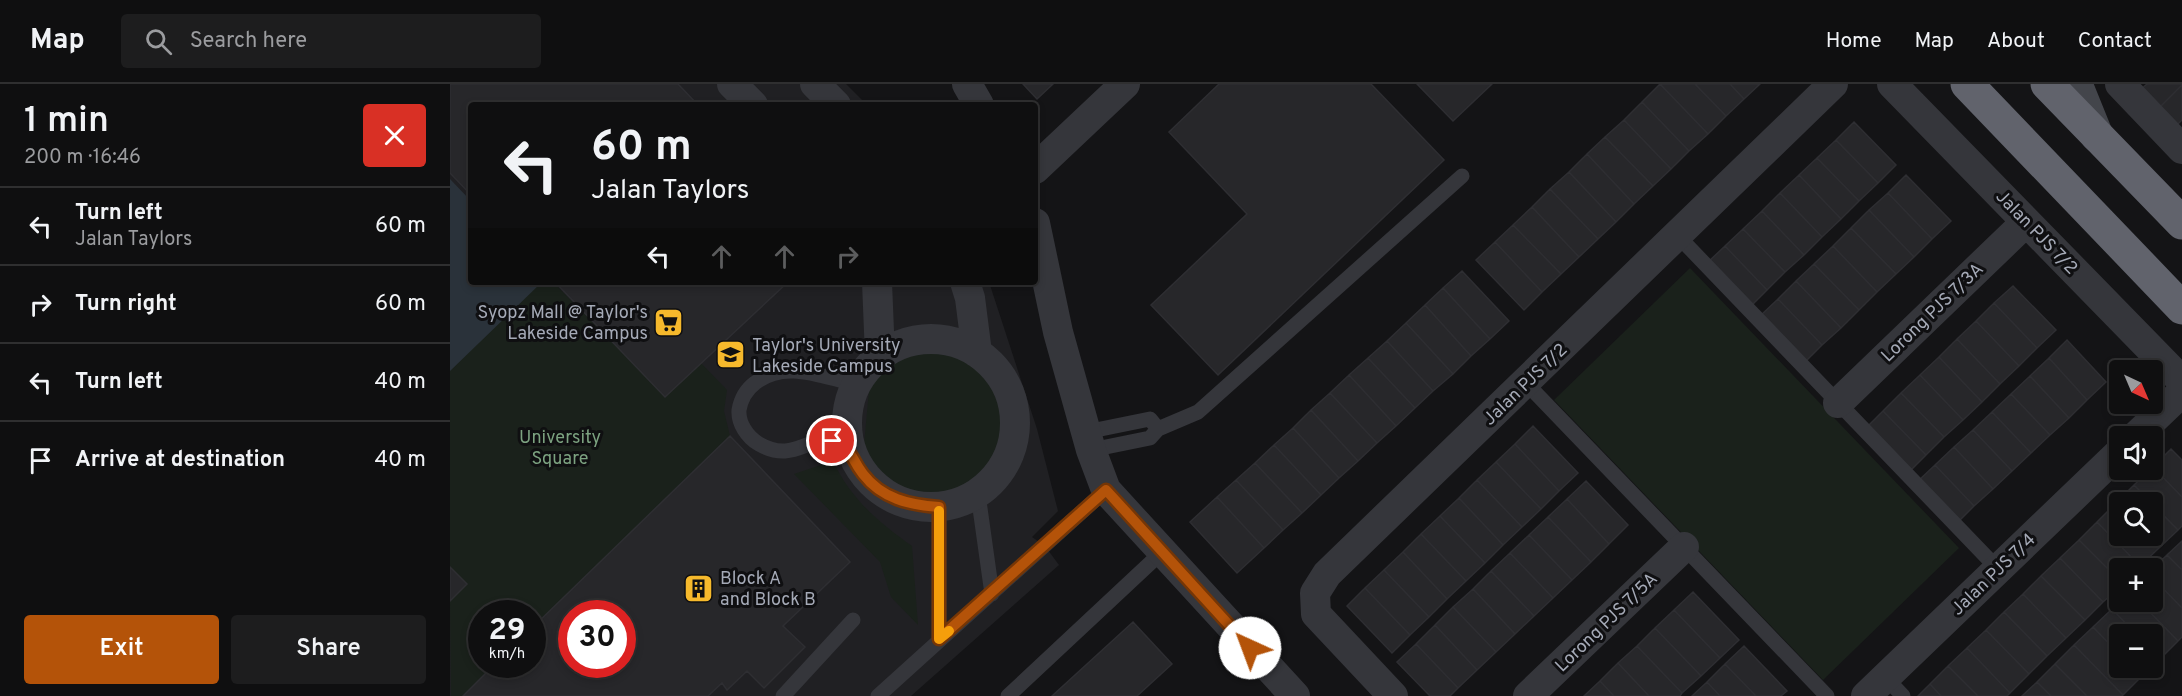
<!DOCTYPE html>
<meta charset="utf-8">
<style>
body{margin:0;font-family:Overpass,sans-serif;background:#1d1d1e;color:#f1f3f6;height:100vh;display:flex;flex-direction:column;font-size:22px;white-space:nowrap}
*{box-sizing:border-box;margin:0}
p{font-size:20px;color:#9b9c9f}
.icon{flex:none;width:33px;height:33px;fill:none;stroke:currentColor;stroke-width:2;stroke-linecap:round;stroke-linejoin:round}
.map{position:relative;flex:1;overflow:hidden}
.side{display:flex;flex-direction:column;background:#0f0f10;width:450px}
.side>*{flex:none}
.top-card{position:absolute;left:18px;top:18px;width:570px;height:183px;border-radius:6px;box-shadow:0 3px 9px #0003,0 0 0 2px #2f2f30;background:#0f0f10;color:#f1f3f6;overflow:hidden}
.needle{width:39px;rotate:136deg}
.tools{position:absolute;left:1659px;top:276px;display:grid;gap:12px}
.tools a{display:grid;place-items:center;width:54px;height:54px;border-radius:6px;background:#0f0f10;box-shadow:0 3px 9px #0003,0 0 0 2px #2f2f30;font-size:30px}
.speed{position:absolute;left:18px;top:516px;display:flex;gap:12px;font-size:30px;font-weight:700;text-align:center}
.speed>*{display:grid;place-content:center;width:78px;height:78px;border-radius:50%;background:#0f0f10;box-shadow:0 3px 9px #0003,0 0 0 2px #2f2f30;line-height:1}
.speed small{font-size:15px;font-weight:400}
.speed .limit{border:9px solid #d22;background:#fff;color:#111}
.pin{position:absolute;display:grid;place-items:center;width:51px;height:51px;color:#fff;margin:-26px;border:3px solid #fff;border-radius:50%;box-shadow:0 2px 6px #0007}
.me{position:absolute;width:66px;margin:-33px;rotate:317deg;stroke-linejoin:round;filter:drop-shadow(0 0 4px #0008)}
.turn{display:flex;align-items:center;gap:21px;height:126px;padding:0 24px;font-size:27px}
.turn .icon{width:78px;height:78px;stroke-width:2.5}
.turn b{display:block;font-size:42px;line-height:51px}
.lanes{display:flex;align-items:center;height:57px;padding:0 24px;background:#0003;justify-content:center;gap:30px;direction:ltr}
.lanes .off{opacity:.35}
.round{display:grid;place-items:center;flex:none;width:63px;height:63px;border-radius:6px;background:#1d1d1e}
.headline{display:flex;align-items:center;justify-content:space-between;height:102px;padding:0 24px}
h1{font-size:36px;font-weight:600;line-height:45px}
.button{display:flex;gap:12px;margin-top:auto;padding:12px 24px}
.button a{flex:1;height:69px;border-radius:6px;background:#b45309;color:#fff;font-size:24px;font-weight:600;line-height:69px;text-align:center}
.button a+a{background:#1d1d1e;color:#f1f3f6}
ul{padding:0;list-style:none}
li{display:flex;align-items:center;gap:18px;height:78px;padding:0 24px;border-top:2px solid #2f2f30}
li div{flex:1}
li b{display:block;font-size:22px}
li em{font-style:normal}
header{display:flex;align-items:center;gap:36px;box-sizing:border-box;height:84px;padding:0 30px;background:#0f0f10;border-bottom:2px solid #2f2f30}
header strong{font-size:28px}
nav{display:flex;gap:33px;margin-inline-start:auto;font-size:21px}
.search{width:420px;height:54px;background:#1d1d1e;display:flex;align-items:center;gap:15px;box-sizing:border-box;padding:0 21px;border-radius:6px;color:#9b9c9f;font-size:22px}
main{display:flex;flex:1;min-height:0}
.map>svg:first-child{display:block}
.built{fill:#202023;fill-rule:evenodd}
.green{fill:#1a211b}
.water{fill:#2a323a}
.building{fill:#27272a;stroke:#2e2e32;stroke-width:1.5;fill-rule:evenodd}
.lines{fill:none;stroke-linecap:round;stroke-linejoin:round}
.lane{stroke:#35363b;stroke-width:15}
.street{stroke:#35363b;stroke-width:30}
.secondary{stroke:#43454b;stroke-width:33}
.highway{stroke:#61636c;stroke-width:33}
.route-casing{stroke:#753606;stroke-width:15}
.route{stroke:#b45309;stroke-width:10}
.slow{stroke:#f59e0b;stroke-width:10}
.labels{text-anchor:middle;stroke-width:6;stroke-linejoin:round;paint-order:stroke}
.street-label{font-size:18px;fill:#a5aab7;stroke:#0f0f11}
.poi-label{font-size:18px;fill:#a5aab7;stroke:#0f0f11;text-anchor:start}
.park-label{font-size:18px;fill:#7ca280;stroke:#0f0f11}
</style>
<header>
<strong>Map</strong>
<div class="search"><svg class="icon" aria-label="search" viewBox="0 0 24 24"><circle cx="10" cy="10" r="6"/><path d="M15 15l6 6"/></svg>Search here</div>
<nav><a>Home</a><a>Map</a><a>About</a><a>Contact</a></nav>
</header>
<main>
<section class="side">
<div class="headline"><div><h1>1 min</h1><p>200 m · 16:46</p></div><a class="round" style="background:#d93025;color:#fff"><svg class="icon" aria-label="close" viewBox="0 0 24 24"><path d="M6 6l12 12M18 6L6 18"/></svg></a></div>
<ul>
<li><svg class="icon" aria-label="left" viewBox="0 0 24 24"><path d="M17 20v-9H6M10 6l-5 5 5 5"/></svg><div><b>Turn left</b><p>Jalan Taylors</p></div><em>60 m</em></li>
<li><svg class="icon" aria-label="right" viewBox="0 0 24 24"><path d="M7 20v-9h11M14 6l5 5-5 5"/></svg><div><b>Turn right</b></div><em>60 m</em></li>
<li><svg class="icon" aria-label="left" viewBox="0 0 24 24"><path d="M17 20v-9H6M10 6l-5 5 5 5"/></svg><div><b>Turn left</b></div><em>40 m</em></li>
<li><svg class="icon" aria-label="arrive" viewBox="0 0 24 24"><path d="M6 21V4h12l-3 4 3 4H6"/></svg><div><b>Arrive at destination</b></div><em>40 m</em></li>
</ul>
<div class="button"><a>Exit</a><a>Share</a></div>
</section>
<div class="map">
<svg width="1732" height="612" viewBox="0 0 1732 612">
<rect width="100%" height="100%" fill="#141416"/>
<path class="built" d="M0,0H396L417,21H21V198H539L587,345L608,427L582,453L595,462L609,481L461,612H0ZM32,530H82V580H32ZM122,530H172V580H122Z"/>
<path class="green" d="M1240,184L1509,464L1373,596L1104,316Z
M90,198H103L215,312L251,279L277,306L274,327L280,352L83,544L82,530H32V580L45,581L13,612H1L0,517L17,500L0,483V286Z
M471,261L489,262L526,276L542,292L557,315L559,354L551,382L533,401L513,416L489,422L464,419L442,407L426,387L414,361L419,306L435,277L453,266Z
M383,377C401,415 428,438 462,462L468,541L441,513L430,478L344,390Z"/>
<path class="water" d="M0,95L21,117V198H92L0,287Z"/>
<path class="building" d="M0,0H228L248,21H21V111L0,89Z
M573,0H603L587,15Z
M769,0H921L994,76L768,291L701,221L797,130L719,48Z
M967,0H1042L1003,37Z
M1210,0H1245L1276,32L1258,50Z
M1210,0L1258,50L1239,67L1192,18Z
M1245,0H1280L1294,15L1276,32Z
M1280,0H1310L1294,15Z
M1697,0H1732V1L1707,26L1689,7Z
M1732,1V36L1724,44L1707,26Z
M1192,18L1239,67L1221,85L1174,36Z
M1174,36L1221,85L1203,102L1155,53Z
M1404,38L1446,81L1428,99L1386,56Z
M1155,53L1203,102L1184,120L1137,70Z
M1386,56L1428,99L1409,117L1367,74Z
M1137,70L1184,120L1166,138L1119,88Z
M1367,74L1409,117L1391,135L1349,91Z
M1119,88L1166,138L1148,155L1100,105Z
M1349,91L1391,135L1372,153L1330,109Z
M1456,91L1501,137L1482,155L1438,109Z
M1100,105L1148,155L1129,173L1082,123Z
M1330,109L1372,153L1354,171L1312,127Z
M1438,109L1482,155L1464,173L1419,126Z
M1082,123L1129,173L1111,190L1063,141Z
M1419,126L1464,173L1446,190L1401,144Z
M1312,127L1354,171L1335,188L1293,145Z
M1063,141L1111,190L1092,208L1045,158Z
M1401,144L1446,190L1427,208L1383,162Z
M1293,145L1335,188L1317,206L1275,162Z
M1045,158L1092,208L1074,226L1026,176Z
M1275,162L1317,206L1299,224L1256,180Z
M1383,162L1427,208L1409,226L1364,180Z
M1364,180L1409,226L1391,244L1346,197Z
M1012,187L1059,237L1040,255L993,204Z
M1346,197L1391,244L1372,261L1328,215Z
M105,198H338L215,313Z
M1563,202L1606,246L1587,264L1544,219Z
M993,204L1040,255L1021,272L975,221Z
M1328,215L1372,261L1354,279L1309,233Z
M1544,219L1587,264L1569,282L1526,237Z
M975,221L1021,272L1003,290L956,239Z
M1526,237L1569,282L1550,300L1507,255Z
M956,239L1003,290L983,307L937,257Z
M1507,255L1550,300L1532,318L1489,273Z
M1617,256L1656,298L1637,316L1599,274Z
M937,257L983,307L965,324L918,274Z
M1489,273L1532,318L1513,336L1470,291Z
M918,274L965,324L946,342L899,291Z
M1599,274L1637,316L1619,334L1580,292Z
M899,291L946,342L927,359L880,309Z
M1470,291L1513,336L1494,353L1451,309Z
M1580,292L1619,334L1600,351L1561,310Z
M880,309L927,359L908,377L861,326Z
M1451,309L1494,353L1476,371L1433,327Z
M1561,310L1600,351L1581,369L1542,328Z
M861,326L908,377L889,394L843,344Z
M1433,327L1476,371L1458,389L1415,345Z
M1542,328L1581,369L1562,387L1523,346Z
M1083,342L1128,389L1109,407L1065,360Z
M843,344L889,394L871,411L824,361Z
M1523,346L1562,387L1543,405L1504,363Z
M280,352L400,478L333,542L355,563L314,604L297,587L277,606L272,599L258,612H13L45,580H82V544ZM122,530H172V580H122Z
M1065,360L1109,407L1091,425L1046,378Z
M824,361L871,411L852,429L805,379Z
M1504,363L1543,405L1524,422L1485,381Z
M1721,365L1732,376V413L1703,383Z
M1046,378L1091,425L1072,443L1027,396Z
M805,379L852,429L833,446L786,396Z
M1485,381L1524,422L1506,440L1466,399Z
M1703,383L1732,413V442L1728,446L1684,401Z
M786,396L833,446L814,464L767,413Z
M1027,396L1072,443L1053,461L1009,414Z
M1136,397L1178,441L1159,460L1117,415Z
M1684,401L1701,418H1670V423L1666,419Z
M767,413L814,464L787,489L740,438Z
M1009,414L1053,461L1035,479L990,432Z
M1117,415L1159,460L1141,478L1098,433Z
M1666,419L1670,423V452H1697L1709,464L1690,482L1647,438Z
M1702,420L1728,446L1709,464L1697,452H1702Z
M990,432L1035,479L1016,497L971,450Z
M1098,433L1141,478L1122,496L1079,451Z
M1647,438L1690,482L1688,484H1670V497L1629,456Z
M971,450L1016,497L997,515L953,468Z
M1079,451L1122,496L1103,514L1060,469Z
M1629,456L1670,497V503L1653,518L1610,474Z
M1732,457V486L1717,471Z
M953,468L997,515L979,533L934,486Z
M1060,469L1103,514L1084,532L1041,487Z
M1717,471L1732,486V524L1702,493V485Z
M1610,474L1653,518L1635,536L1591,492Z
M0,483L17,500L0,517Z
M934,486L979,533L960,551L915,504Z
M1041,487L1084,532L1065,550L1023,505Z
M1591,492L1635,536L1616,554L1573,510Z
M1702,493L1732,524V553L1728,557L1690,518H1702Z
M915,504L960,551L942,569L897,522Z
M1023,505L1065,550L1046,568L1003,523Z
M1243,508L1289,556L1270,574L1224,526Z
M1573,510L1616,554L1597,572L1554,528Z
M1670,518H1690L1728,557L1710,575L1702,568V550H1686L1662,525Z
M1003,523L1046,568L1027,586L985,541Z
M1662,525L1686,550H1670V571L1643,543Z
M1224,526L1270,574L1251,592L1205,544Z
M1554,528L1597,572L1579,590L1536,546Z
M683,538L722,580L687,612H602Z
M985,541L1027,586L1008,604L966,560Z
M1643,543L1670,571V584H1682L1691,593L1673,611L1624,561Z
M1205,544L1251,592L1232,609L1187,562Z
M1536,546L1579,590L1560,609L1517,564Z
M966,560L1008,604L1000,612H980L947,578Z
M1624,561L1673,611L1672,612H1637L1605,580Z
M1187,562L1232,609L1230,612H1199L1168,579Z
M1294,562L1337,607L1331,612H1306L1275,580Z
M1517,564L1560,609L1557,612H1528L1498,582Z
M1702,568L1710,575L1702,582Z
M1168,579L1199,612H1164L1150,597Z
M1275,580L1306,612H1270L1257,598Z
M1605,580L1637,612H1601L1587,598Z
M1498,582L1528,612H1491L1480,600Z
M1682,584H1701L1691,593Z
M1150,597L1164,612H1134Z
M1257,598L1270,612H1242Z
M1587,598L1601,612H1572Z
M1480,600L1491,612H1468Z"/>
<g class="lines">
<path class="lane" d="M1228,152L1548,485
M1076,299L1377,612
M636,348L700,335L708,345
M400,366C395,364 389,360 384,358C359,350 344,380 309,360C297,353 288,339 289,326C291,315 297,305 305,299C335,275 372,293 406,300
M641,366L700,354L708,345L748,328L1012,92
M528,410L542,510
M489,423V555
M1435,593L1453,612
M333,612L403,536
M428,612L656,406
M558,612L711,469"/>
<path class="street" d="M282,0L303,21
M365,0L386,21
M517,0L529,21
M1442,0L1732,297
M1670,0L1732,65
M585,85L675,0
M585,139L608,248L641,366L656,406L845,612
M427,198L430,272
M515,198L520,214L527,269
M397 339a84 84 0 1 1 168 0a84 84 0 1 1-168 0Z
M1388,319L1576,138
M1686,352L1732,308
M943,612L866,530L865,509L877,490L1383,0
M1078,612L1234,463
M1416,612L1670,368"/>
<path class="secondary" d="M1626,0L1647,52"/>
<path class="highway" d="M1517,0L1732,224
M1597,0L1732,139"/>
</g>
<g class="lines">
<defs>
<path id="route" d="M382,357C406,369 399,372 413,390C432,415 460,421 489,423V555L656,406L800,564"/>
</defs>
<use href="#route" class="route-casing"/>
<use href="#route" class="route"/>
<path class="slow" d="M489,427V555L499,547"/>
</g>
<defs>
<symbol id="supermarket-square" viewBox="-11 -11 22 22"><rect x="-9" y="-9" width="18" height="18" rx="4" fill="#f6b92c" stroke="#0f0f11"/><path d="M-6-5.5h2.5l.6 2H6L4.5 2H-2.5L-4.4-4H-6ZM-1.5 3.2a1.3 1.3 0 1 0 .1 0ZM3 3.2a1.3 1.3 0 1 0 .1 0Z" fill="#111"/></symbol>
<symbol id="university-square" viewBox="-11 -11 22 22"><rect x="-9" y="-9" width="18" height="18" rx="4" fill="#f6b92c" stroke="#0f0f11"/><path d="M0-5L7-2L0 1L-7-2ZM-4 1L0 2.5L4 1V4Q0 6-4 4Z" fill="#111"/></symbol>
<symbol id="building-square" viewBox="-11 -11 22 22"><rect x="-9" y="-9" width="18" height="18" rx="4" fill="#f6b92c" stroke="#0f0f11"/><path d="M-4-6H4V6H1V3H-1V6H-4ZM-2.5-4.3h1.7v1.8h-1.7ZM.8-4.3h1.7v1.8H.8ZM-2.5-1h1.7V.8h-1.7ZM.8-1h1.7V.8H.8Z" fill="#111"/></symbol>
</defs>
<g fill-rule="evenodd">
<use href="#supermarket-square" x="202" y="222" width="33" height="33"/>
<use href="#university-square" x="264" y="254" width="33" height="33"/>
<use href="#building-square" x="232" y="488" width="33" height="33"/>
</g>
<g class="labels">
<g class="street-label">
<text transform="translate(1587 148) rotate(46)" y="6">Jalan PJS 7/2</text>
<text transform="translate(1482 228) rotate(-44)" y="6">Lorong PJS 7/3A</text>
<text transform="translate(1075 300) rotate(-44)" y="6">Jalan PJS 7/2</text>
<text transform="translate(1543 490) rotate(-44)" y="6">Jalan PJS 7/4</text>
<text transform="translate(1156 538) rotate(-44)" y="6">Lorong PJS 7/5A</text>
</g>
<g class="poi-label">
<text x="198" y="234" text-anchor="end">Syopz Mall @ Taylor's<tspan x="198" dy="21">Lakeside Campus</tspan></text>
<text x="302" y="267">Taylor's University<tspan x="302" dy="21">Lakeside Campus</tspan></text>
<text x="270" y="500">Block A<tspan x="270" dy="21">and Block B</tspan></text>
</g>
<g class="park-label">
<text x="110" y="359">University<tspan x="110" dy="21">Square</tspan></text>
</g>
</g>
</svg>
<div class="tools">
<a><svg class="needle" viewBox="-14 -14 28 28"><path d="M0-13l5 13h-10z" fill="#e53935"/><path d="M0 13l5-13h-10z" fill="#9b9c9f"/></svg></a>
<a><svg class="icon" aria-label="sound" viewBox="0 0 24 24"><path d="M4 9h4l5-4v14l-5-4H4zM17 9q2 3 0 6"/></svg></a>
<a><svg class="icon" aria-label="search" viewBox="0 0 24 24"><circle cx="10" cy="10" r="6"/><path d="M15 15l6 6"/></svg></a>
<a>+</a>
<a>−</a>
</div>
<div class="speed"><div>29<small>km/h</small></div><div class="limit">30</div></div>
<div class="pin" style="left:382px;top:357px;background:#d93025"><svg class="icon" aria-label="arrive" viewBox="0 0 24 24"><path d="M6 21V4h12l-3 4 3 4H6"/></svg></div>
<svg class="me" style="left:800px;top:564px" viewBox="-20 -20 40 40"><circle r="19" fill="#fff"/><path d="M0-13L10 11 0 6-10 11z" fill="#b45309"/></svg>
<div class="top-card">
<div class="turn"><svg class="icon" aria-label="left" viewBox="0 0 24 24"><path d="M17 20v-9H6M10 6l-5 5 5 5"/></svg><div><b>60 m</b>Jalan Taylors</div></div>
<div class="lanes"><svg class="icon" aria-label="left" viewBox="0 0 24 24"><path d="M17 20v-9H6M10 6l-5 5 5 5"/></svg><svg class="icon off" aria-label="ahead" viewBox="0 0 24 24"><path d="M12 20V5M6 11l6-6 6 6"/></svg><svg class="icon off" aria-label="ahead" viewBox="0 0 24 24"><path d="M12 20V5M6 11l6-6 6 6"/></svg><svg class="icon off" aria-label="right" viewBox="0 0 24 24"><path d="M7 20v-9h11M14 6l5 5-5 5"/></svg></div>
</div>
</div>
</main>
